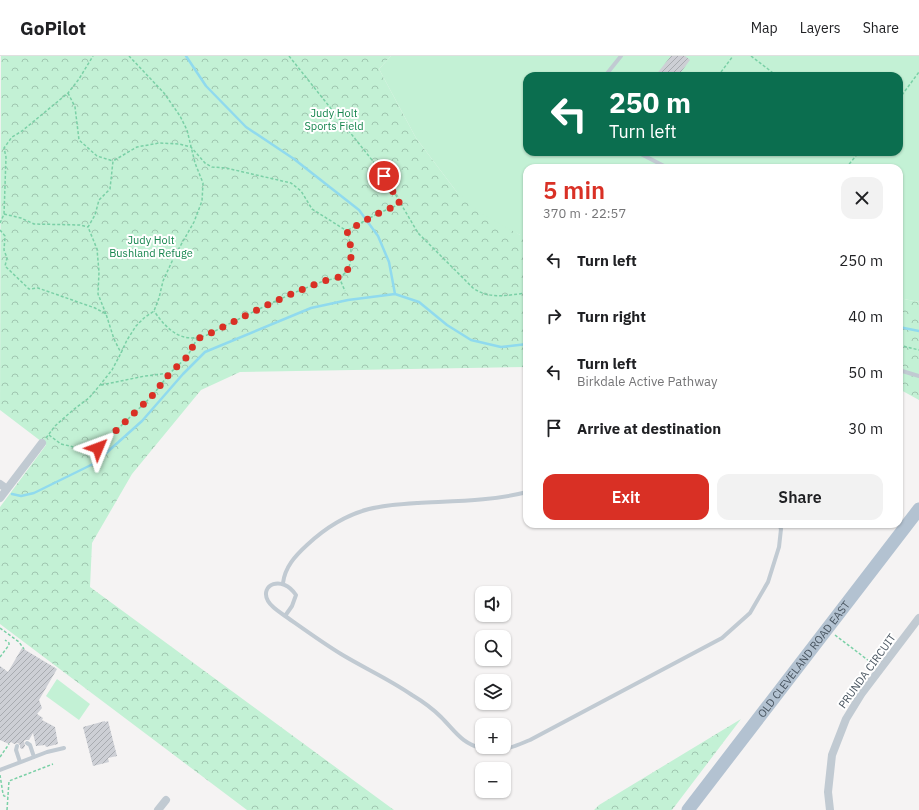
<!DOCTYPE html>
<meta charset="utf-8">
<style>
body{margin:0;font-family:"IBM Plex Sans",sans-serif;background:#f2f2f2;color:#202124;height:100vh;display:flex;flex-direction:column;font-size:15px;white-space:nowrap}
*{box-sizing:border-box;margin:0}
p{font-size:13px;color:#757577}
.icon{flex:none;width:22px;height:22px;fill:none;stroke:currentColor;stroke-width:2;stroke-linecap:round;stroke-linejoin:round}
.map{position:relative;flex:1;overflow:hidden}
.panel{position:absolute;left:523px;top:108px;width:380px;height:364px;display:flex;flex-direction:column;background:#fff;border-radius:12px;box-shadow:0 1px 3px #0004}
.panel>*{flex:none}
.banner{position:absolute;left:523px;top:16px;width:380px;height:84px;border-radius:12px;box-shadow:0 1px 3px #0004;background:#0b6e4f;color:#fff;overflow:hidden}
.fabs{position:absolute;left:475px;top:530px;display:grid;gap:8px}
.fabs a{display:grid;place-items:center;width:36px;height:36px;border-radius:8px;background:#fff;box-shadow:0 1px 3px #0004;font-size:20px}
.pin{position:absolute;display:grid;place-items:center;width:34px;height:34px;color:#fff;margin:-17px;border:2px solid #fff;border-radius:50%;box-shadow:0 1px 4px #0007}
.me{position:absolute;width:44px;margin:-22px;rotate:46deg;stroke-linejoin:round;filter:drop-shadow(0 0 3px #0008)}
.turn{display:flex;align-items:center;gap:14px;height:84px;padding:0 20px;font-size:18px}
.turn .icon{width:52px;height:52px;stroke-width:2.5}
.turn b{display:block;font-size:28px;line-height:34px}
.round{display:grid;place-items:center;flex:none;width:42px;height:42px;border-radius:12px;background:#f2f2f2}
.head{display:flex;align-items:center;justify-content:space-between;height:68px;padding:0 20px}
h1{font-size:24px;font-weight:600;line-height:30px;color:#d93025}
.primary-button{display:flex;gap:8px;margin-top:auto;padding:8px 20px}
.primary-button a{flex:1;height:46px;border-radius:12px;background:#d93025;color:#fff;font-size:16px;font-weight:600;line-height:46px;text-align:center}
.primary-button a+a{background:#f2f2f2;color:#202124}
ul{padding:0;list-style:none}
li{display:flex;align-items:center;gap:12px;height:56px;padding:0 20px}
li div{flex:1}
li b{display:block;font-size:15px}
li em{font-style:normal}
header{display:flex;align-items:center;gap:24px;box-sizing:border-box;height:56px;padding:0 20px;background:#fff;border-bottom:1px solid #e0e0e0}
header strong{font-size:19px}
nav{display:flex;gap:22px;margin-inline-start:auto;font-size:14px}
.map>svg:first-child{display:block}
.forest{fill:url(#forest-crowns)}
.pitch{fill:#c3f1d5;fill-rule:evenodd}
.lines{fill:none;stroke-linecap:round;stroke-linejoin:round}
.stream{stroke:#90daee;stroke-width:2.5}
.building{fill:url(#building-hatch)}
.path{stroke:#7ad0a6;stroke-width:1.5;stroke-dasharray:3 2;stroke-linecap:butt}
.lane{stroke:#c1cad2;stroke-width:4}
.street{stroke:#c1cad2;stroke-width:8}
.primary{stroke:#b3c2d1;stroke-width:13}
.route{stroke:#d93025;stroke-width:7;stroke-dasharray:0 12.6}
.labels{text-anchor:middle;stroke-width:4;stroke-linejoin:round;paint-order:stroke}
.park-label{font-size:11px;fill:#17864f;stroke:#fff}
.street-label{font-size:11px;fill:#4a5661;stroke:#fff}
</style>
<header>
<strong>GoPilot</strong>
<nav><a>Map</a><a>Layers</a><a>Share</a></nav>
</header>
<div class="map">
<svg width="919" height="754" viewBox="0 0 919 754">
<defs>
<pattern id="forest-crowns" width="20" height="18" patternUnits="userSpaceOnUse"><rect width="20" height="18" fill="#c3f1d5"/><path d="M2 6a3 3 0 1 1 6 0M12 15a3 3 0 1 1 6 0" fill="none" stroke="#a0c6b0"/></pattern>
<pattern id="building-hatch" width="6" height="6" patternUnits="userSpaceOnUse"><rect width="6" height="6" fill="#cdcfd5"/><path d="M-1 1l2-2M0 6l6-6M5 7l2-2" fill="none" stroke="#a8abb0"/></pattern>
</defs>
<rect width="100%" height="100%" fill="#f5f3f3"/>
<path class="forest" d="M1,0H391L379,13L416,82L456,135L520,179H527V311L240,316L201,334L132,418L92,487L90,531L394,754H247L0,568V451L46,389L0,354Z
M899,242L919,246V344L899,333Z
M741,663L672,754H594L599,749Z"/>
<path class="pitch" d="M391,0H919V246L899,242V112H527V179H520L482,158L456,135L416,82L379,13ZM527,20H899V96H527Z
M57,623L90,648L79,664L46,640Z"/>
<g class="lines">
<path class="stream" d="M186,0L206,30L246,71L294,103L359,154L378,180L389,206L395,238
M899,271L919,275
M12,438L21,440L34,437L95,407L142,365L183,318L205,296L311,252L348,244L395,238L419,246L447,269L471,284L501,291L527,288"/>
</g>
<path class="building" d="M671,0H685L690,4L678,20H655Z
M22,592L57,613L39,644L42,652L37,658L43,662L42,664L55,671L58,688L46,691L45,689L36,690L33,677L29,684H26L24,685L25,690L23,693L20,692V689L18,687L14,688L11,686L9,688L0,684V610L8,616Z
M105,665V666L108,665L117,700L108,702L109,706L93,710L83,671Z"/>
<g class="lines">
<path class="path" d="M289,0L384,119L418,177L473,232C490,244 508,239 527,237
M751,0L777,20
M718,20L733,0
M68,37L75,51L79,84L97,100L113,105
M899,43L919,16
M846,112L859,96
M4,158L21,162L34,168L80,169L88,171
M0,167L4,158L6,101L4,92L12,81L22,75L68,37L79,23L93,0
M0,174L5,180L4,194L7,202L5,210L29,233L38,232L95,252L106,258L114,283L121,297
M348,174L377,158L400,148
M339,221L345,235
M106,258L98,238L99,216L97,193L88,171L95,159L99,144L110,133L113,105L137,91L159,87L179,88L191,91L205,107L212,111L226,112L291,127L301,135L312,153L347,175C351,187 354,206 346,216C340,223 329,223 321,226C281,241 245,260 207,279C182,288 168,275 154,255
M899,289L919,294
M101,329L145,320L170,317
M49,379L61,388L91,395L98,392L152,340L170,317L187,301L197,283
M46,382L55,370L73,354L89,342L100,329L112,314L121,297L127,284L136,270L144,262L154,255L159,242L163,225L174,201L194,166L202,145L203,127L195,107L187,74L180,60L164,37L129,0
M0,572L19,586L24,593
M835,579L873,608
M0,601L9,589V587L5,584
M0,701L9,688
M0,719L3,738L4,740L8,741
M7,754L9,725L53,708"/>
<path class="lane" d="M605,20L621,0
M637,96L668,112
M899,314L919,320
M283,527C285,511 295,500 307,489C324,473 346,459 369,453C385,449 402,448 418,447C454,445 492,445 527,436
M285,560L292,550L296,539C282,518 259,529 268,545C272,552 281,557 288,562C305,574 323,587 341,598C364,612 389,623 412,639C422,645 432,652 441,661C456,676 461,687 483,693C499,698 515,690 530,684L722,582L750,557L768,526L779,491L781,473L779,468
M27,687L30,689L34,701
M17,690L16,694L20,706
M0,714L47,696L64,692"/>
<path class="street" d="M0,428L7,433
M0,442L42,387
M158,754L166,744
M830,754L828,736L832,699L846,663L862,637L919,562"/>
<path class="primary" id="s1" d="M688,754L919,453"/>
</g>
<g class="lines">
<path class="route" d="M98,392L152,340L170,317L187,301L197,283L207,279C245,260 281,241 321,226C329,223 340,223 346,216C354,206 351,187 347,175L377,158L400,148L384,120"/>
</g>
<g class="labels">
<g class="park-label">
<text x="334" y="61">Judy Holt<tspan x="334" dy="13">Sports Field</tspan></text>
<text x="151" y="188">Judy Holt<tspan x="151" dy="13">Bushland Refuge</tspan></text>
</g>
<g class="street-label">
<text dy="4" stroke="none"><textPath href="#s1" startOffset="190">OLD CLEVELAND ROAD EAST</textPath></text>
<text transform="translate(867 615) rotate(-54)" y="4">PRUNDA CIRCUIT</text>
</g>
</g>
</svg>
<div class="fabs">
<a><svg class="icon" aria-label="sound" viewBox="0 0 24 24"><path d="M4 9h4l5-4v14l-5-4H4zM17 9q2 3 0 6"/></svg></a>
<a><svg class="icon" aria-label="search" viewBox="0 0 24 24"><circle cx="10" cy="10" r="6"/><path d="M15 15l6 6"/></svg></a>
<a><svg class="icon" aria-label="layers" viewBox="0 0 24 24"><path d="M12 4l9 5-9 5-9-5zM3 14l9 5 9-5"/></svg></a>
<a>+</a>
<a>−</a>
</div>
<div class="pin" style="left:384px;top:120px;background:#d93025"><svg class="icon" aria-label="arrive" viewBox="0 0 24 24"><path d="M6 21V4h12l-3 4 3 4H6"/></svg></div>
<svg class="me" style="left:98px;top:392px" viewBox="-20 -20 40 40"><path d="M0-17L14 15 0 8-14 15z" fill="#d93025" stroke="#fff" stroke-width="4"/></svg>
<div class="banner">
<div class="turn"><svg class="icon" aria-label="left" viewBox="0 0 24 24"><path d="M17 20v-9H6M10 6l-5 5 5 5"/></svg><div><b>250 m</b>Turn left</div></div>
</div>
<section class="panel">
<div class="head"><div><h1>5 min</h1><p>370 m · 22:57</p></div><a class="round"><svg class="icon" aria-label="close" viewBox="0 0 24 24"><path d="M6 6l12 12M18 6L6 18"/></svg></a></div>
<ul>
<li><svg class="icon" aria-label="left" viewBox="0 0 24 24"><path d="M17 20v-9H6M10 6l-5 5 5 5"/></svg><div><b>Turn left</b></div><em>250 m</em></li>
<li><svg class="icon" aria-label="right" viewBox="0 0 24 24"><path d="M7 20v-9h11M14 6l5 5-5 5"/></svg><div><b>Turn right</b></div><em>40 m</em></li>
<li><svg class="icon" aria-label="left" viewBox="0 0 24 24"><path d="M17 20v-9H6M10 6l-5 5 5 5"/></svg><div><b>Turn left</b><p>Birkdale Active Pathway</p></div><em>50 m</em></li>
<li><svg class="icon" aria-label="arrive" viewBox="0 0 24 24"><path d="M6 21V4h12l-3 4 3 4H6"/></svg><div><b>Arrive at destination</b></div><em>30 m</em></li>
</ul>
<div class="primary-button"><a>Exit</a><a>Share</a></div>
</section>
</div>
